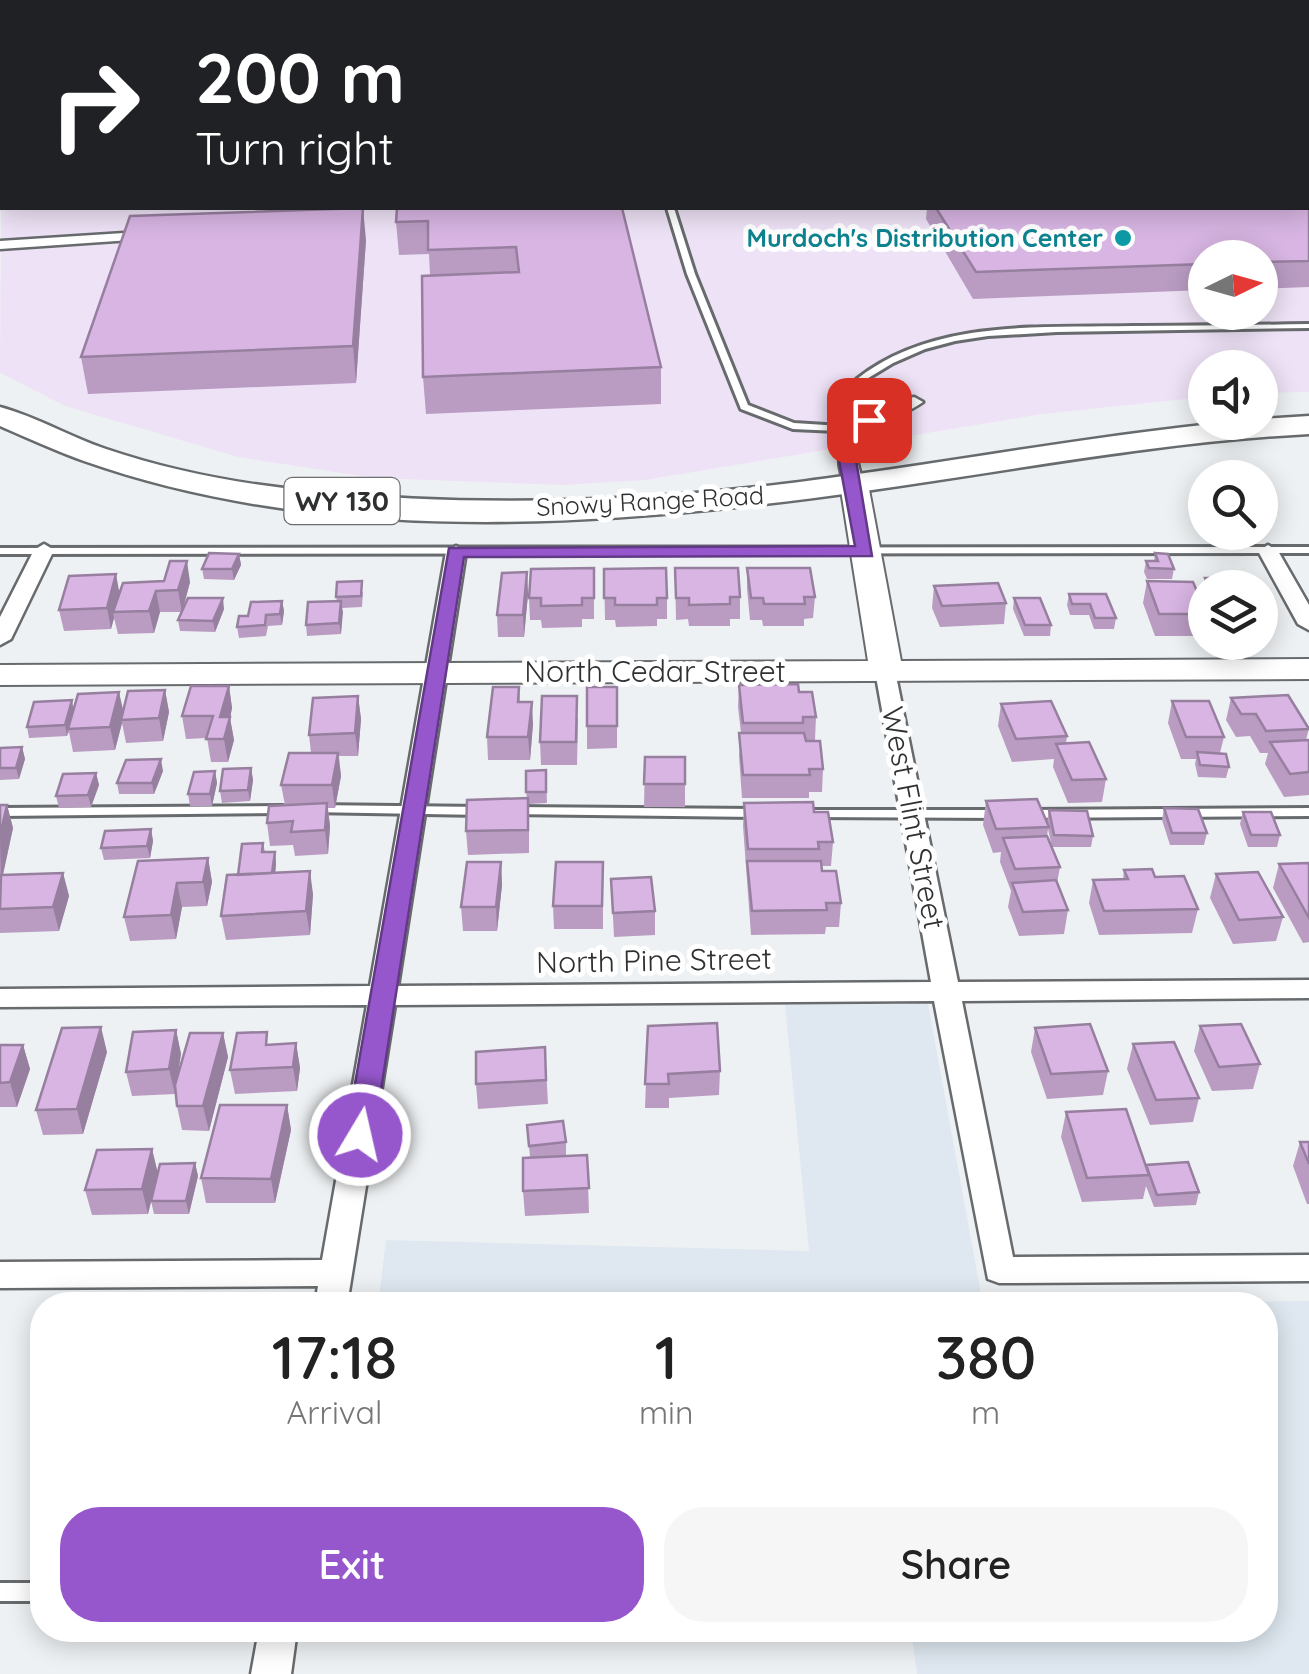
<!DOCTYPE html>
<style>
body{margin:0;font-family:Quicksand,sans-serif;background:#f6f6f6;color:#222;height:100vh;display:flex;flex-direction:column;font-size:38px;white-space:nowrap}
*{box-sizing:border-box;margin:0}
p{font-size:32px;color:#767676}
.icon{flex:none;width:55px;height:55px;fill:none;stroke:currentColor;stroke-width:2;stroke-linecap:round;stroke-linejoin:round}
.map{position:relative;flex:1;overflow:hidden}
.sheet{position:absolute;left:30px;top:1292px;width:1248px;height:350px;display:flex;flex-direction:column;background:#fff;border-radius:40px;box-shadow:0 5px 25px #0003}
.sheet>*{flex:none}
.banner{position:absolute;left:0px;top:0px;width:1310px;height:210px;box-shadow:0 5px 25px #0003;background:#202124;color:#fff;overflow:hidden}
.needle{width:65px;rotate:85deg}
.buttons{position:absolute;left:1188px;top:240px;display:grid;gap:20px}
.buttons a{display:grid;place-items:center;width:90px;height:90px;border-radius:50%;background:#fff;box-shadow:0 5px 25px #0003;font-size:50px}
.pin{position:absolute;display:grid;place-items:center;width:85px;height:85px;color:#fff;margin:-42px;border-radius:20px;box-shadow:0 5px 15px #0006}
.me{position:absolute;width:110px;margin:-55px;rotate:9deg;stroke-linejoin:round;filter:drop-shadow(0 0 8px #0008)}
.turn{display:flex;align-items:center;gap:35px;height:210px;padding:0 30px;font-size:45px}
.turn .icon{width:130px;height:130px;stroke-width:2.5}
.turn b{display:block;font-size:70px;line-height:85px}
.eta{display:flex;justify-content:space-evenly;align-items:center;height:170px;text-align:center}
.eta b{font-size:60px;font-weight:600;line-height:70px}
.cta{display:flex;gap:20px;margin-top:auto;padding:20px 30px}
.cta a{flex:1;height:115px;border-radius:40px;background:#9657cd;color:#fff;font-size:40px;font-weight:600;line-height:115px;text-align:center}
.cta a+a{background:#f6f6f6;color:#222}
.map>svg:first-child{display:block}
.industrial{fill:#eee2f6;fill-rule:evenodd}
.built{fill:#dfe8f0}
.green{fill:#abe0be}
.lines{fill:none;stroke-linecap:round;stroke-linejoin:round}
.lane-casing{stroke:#686b6d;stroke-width:6}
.street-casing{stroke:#686b6d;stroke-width:5}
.secondary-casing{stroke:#686b6d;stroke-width:4}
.primary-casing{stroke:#686b6d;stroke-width:5}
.path{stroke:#9ea0a2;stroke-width:2.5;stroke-dasharray:1 4;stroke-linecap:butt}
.lane{fill:#fff;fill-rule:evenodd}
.street{fill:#fff;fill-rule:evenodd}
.secondary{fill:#fff;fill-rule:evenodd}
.primary{fill:#fff;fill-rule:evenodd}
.wall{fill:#ba9cc3}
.shaded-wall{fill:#977f9f}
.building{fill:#d8b5e3;stroke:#977f9f;stroke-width:2.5}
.route{fill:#9657cd;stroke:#623985;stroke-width:2.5}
.culture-dot{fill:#0f9aa8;stroke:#fff;stroke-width:4}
.labels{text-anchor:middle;stroke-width:10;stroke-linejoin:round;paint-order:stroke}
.far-culture-label{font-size:25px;font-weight:bold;fill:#0d838f;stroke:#fff;text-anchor:end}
.far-street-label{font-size:25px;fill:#2f3031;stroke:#fff}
.shield{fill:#fff;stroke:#6d6e6f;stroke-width:2.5}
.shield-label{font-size:28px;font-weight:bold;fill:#2f3031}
.street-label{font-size:30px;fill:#2f3031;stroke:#fff}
</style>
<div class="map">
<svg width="1309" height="1674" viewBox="0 0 1309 1674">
<rect width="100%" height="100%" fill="#eef1f3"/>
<path class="industrial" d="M2,77V208H1308L1309,156V392L1260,393V368H1205V397L1042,414L645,480L562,485L373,478L238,457L65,406L0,373ZM1205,258H1260V312H1205Z"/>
<path class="built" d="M928,1004L983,1305L1309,1301V1674H917L911,1630H1265V1305H378L386,1240L809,1251L785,1005Z"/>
<path class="green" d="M0,0H1309V156L1308,2H2L0,78Z"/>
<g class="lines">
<defs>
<path id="lane" d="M667,208H674L695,274L748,405L794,423L857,427L860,428V432L793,429L741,409L687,274Z
M1309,324V328L1057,332L988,336L955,341L925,349L893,363L865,380L873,420L869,423L865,420L857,379C933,319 1040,328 1132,326C1191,326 1250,325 1309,324Z
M1309,547V553L0,554V548Z
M313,805L482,807L488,811L482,815L309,812L307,809Z
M283,806L289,810L287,813L0,816V808Z
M512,807L757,809L763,813L757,817L508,814L506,811L508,808Z
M1309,808V816L1027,818L1021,814L1027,810Z
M812,810H1002L1008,814L1002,818L808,817L806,814Z
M0,1583H42V1601H0Z"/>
<path id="street" d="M155,231L160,232V238L0,249V241Z
M914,397L923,402C906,414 884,421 865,433L857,460L863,484L861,488H847C820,434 869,408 914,397Z
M44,544L54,550L11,639L0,645V617L34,550Z
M1268,545L1278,551L1309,605V630L1298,624L1258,551Z
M456,546L466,552L398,986L931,982L875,671L886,664L894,666L958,982L1309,980V998L962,1001L1013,1257L1309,1255V1281L999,1283L988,1279L934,1001L395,1005L347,1305H315L318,1286L0,1288V1262L322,1260L367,1005L0,1007V989L370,986L446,552Z
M259,1630H297L291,1674H251Z"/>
<path id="secondary" d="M854,475L868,484L901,661L1309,659V679L0,685V665L868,661L840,484Z"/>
<path id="primary" d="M0,407C37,417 70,437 106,449C171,471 244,485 313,491C460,506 610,503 758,487C942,466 1129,426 1309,416V434C1157,442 1009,471 858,492C607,527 328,547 84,461C56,451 28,438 0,426Z"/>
</defs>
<use href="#lane" class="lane-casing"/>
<use href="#street" class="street-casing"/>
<use href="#secondary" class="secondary-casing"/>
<use href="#primary" class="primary-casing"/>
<path class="path" d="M625,0L632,2
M1308,21L1309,28"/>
<use href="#lane" class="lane"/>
<use href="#street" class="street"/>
<use href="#secondary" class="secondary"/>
<use href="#primary" class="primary"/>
</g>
<path class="wall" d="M1309,182V287L1260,289V258H1205V290L973,299L926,219L927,208H1308Z
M622,208L661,367V404L426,414L423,377L430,275L429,254L399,255L396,222Z
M366,240L356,383L88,394L81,357Z
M1155,553L1174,569L1172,579H1147L1144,572L1146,561H1154Z
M239,554L241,565L234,580L204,579L202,569Z
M594,568V619H582V627L542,628L541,620H530L529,598Z
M675,568L740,597V619H730V626H689L688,619L676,620Z
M747,568L815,597L813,618L804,619V626H763L762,620H750L747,589Z
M604,569L667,598V619H657V626L616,627L615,620H605Z
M527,572L528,594L524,637H498L497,615Z
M1205,578L1252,588H1205V609L1201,599Z
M1147,581L1205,610V622L1202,636H1155L1143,603Z
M190,582L183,609H224L215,632L180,631L178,620L182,612H160L154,633L118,634L114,618L111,629L64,631L59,610L120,593Z
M934,586L1006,603L1004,624L940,627L932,608Z
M363,592L362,607L342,608L341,634L307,636L306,625L337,601L336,597Z
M1069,594L1116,618L1114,629H1094L1089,615H1070L1067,605Z
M1014,598L1051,625L1050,636H1024L1013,609Z
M282,601L284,611L282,625L268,626L266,636L239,638L237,627L248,616Z
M739,685L799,692L816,717L815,740H805L823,769L822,792H809V798H742L739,756L741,733L738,707Z
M229,686L232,708L230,718L234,740L228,762H211L207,738L186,739L182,716Z
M519,687L520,702L533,724L530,760H488L487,737Z
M617,687V748L587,749V726Z
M165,690L169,712L163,741L126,743L122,723L115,750L73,752L69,732L67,736L29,738L27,727L74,710L123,711Z
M358,696L361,719L358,756H339L341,776L335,808H328L330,826L328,854L295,856L293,845L270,846L267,823L285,805L281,785L311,753L309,735Z
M1231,698L1309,728L1306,740H1309V795L1284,797L1265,764L1268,753H1260L1250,736L1236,737L1226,720Z
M1172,701L1224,737L1220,753L1229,767L1226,778L1198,777L1195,764L1196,759H1181L1168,723Z
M1001,704L1067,736L1066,744L1106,779L1102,802L1068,803L1053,767L1054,759L1012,762L998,726Z
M578,718L577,765H541L540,742Z
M22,747L25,759L19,779L0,780V748Z
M645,757H685V807H644Z
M251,768L253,780L250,801L222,803L220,791Z
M546,770L547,803L529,804V853L468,855L466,831L527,798L526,792Z
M163,771L154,794H119L117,783Z
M215,771L217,783L212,806H190L188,794Z
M96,773L99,785L91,807L59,808L56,796Z
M986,801L1047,822L1049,810L1093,836L1091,847H1052L1048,829L1047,836L1060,867L1057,883L1068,910L1064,934L1019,936L1008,907L1011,891L1000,862L1001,852L993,853L983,825Z
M744,803L814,812L833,842L831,866H821L822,871L841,903L839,927H826L825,934L751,935L743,826Z
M0,805H7L13,828L3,875L63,873L69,896L59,931L0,933Z
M1164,808L1207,833L1204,845H1170L1162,820Z
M1243,812L1280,835L1277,847H1248L1240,824Z
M151,829L153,841L150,858L104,860L101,848Z
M263,843L265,852H275L276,864L275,873L313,894L310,935L226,940L221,916L238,875Z
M208,858L212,882L207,906L182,907L176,939L130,941L124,917Z
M501,862L502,885L497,931H463L461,907Z
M603,862V929H554L553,906Z
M1309,863V942L1303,943L1273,888L1279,864Z
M1124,870L1155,877L1198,909L1192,933L1099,935L1089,903L1093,880L1123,879Z
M1216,874L1283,917L1276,941L1233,944L1210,898Z
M611,879L655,911V935L614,937Z
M648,1026L720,1071L719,1095L669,1098V1108H645Z
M1200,1026L1260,1064L1253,1089L1212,1091L1194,1051Z
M1035,1028L1108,1071L1103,1095L1047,1099L1031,1052Z
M176,1030L181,1054L177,1077L223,1033L228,1057L209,1131L182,1130L177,1106L175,1089V1094L132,1096L126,1072Z
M296,1043L300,1068L297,1091L235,1094L230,1070L269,1044Z
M1133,1044L1199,1098L1193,1122L1150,1125L1127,1069Z
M0,1045H23L30,1069L17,1107H0Z
M545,1047L548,1104L478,1109L476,1084Z
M107,1052L83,1134L43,1135L36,1110Z
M287,1105L291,1130L275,1203H206L201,1178Z
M1066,1112L1146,1166L1199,1192L1196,1205L1154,1207L1146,1186L1143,1199L1082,1202L1061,1137Z
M527,1125L566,1142V1155L550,1156L587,1155L589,1213L525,1216L523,1191L530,1157Z
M1300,1142H1309V1204H1307L1293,1166Z
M152,1149L158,1174L195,1163L198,1176L189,1214H154L151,1201L148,1214L92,1215L85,1190Z"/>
<path class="shaded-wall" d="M363,208L366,240L356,383L353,346Z
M239,554L241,565L234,580L232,569Z
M187,561L190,582L182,612L178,590Z
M527,572L528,594L524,637L523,615Z
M116,574L120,596L113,612L114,618L111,629L107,608Z
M156,591L160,612L154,633L149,611Z
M223,598L224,609L215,632L213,621Z
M282,601L284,611L282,625L280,614Z
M341,601L343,612L341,634L339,623Z
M229,686L232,708L230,718L234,740L228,762L220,717Z
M165,690L169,712L163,741L159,718Z
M119,692L124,714L121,720L122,723L115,750L110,727Z
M358,696L361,719L358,756L355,733Z
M72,700L74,712L68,729L67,736L65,725Z
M532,702L533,724L530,760L528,737Z
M22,747L25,759L19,779L16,768Z
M338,753L341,776L335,808L332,785Z
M161,759L163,771L154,794L152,783Z
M251,768L253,780L250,801L248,790Z
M215,771L217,783L212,806L210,794Z
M96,773L99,785L91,807L88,795Z
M327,803L330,826L328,854L325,830Z
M7,805L13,828L1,883L0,836Z
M151,829L153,841L150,858L147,846Z
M275,852L276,864L274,887L272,875Z
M208,858L212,882L207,906L203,882Z
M501,862L502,885L497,931L496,907Z
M310,871L313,894L310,935L306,911Z
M63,873L69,896L59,931L53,907Z
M177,883L182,907L176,939L171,915Z
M101,1027L107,1052L83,1134L77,1109Z
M176,1030L181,1054L175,1094L169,1069Z
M223,1033L228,1057L209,1131L203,1106Z
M296,1043L300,1068L297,1091L293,1067Z
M23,1045L30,1069L17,1107L10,1082Z
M287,1105L291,1130L275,1203L271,1179Z
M152,1149L158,1174L148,1214L142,1189Z
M195,1163L198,1176L189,1214L186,1201Z"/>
<path class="building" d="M1308,182H1309V261L1260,262V258H1205V264L976,272L936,208H1308Z
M363,208L353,346L81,357L130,216Z
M397,208H622L661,367L423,377L422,276L519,272L516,247L428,250V221L396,222Z
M209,553L239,554L232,569H202Z
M1155,553L1168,554L1174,569L1149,568L1146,561H1158Z
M170,561H187L178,590L156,591L149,611L113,612L123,583L164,581Z
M594,568V598H582V605L541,606V598H529L531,569Z
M666,568L667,598H657V605H615V598H604V569Z
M675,568H738L740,597H730V604L689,605V598H676Z
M747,568H810L815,597H804L805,604H764L763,598H751Z
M527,572L523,615H497L502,573Z
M116,574L107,608L59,610L69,576Z
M1205,578H1248L1252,588H1209Z
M362,581L361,596L336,597L337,582Z
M1147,581L1193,582L1205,610V614H1159Z
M998,583L1006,603L942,606L934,586Z
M1069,594H1106L1116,618H1095L1090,604H1072Z
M188,598H223L213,621L178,620Z
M1014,598H1040L1051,625H1025Z
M282,601L280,614L266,615L265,625L237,627L239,616H248L251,602Z
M341,601L339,623L306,625L308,602Z
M798,684L799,692H812L816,717H803V723H743L739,685Z
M191,686H229L220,717H230L224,739H206L213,716H182Z
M493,687H519L518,702H532L528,737H487Z
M587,687H617V726H587Z
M165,690L159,718L121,720L128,691Z
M119,692L110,727L68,729L78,694Z
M1288,695L1309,729L1266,731L1256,714H1241L1231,698Z
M358,696L355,733L309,735L313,698Z
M542,696H577L576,742H540Z
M72,700L65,725L27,727L34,702Z
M1051,701L1067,736L1016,739L1001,704Z
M1172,701H1209L1224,737H1186Z
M739,733H804L806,741H820L823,769H809L810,775H743Z
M1309,740V772L1290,774L1270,742Z
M1089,742L1106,779L1072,780L1056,744Z
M22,747L16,768H0V748Z
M1197,752L1226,754L1229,767L1200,765Z
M289,753H338L332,785H281Z
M645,757H685V784H644Z
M161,759L152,783H117L126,760Z
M251,768L248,790L220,791L223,769Z
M546,770V792H526V771Z
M215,771L210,794H188L194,772Z
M96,773L88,795L56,796L63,774Z
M528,798V830L466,831L467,800Z
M1037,799L1049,827L996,829L986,801Z
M813,802L814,812H828L833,842H818L819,849H748L744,803Z
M327,803L325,830L291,832L293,821L267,823L269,806Z
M0,805H7L0,836Z
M1164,808L1198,809L1207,833H1172Z
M1049,810L1087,811L1093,836L1054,835Z
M1243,812H1271L1280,835H1251Z
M151,829L147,846L101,848L105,831Z
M1047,836L1060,867L1015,869L1003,838Z
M263,843L262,852H275L272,873L238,875L242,844Z
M208,858L203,882L177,883L171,915L124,917L138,861Z
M747,861H821L822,871H836L841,903H826L827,910L752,911Z
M467,862H501L496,907H461Z
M556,862H603L602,906H553Z
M1309,863V918L1279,864Z
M1152,869L1155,877L1184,876L1198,909L1104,911L1093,880L1128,879L1124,870Z
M310,871L306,911L221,916L227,875Z
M1258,872L1283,917L1239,920L1216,874Z
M63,873L53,907L0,909L1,875Z
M651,877L655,911L613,913L611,879Z
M1056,880L1068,910L1023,912L1012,883Z
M717,1023L720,1071L668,1074L669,1084H645L648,1026Z
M1090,1024L1108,1071L1051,1074L1035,1028Z
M1241,1024L1260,1064L1219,1067L1200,1026Z
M101,1027L77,1109L36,1110L62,1028Z
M176,1030L169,1069L126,1072L133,1032Z
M267,1032L266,1045L296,1043L293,1067L230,1070L237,1033Z
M190,1033H223L203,1106H177L175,1085Z
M1174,1042L1199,1098L1156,1100L1133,1044Z
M0,1045H23L10,1082L0,1083Z
M545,1047L546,1080L476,1084V1052Z
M220,1105H287L271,1179L201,1178Z
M1126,1109L1149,1175L1087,1178L1066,1112Z
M563,1121L566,1142L529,1146L527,1125Z
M1300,1142H1309V1164Z
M152,1149L142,1189L85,1190L97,1150Z
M587,1155L589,1188L523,1191V1158Z
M1188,1162L1199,1192L1157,1195L1146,1165Z
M195,1163L186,1201H151L160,1164Z"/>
<path class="route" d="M863,417L877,420L858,444L856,460L872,556L464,557L374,1135L370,1142H350L346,1135L449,548L855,546L839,460L841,443Z"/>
<circle class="culture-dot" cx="1123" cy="238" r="10"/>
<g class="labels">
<g class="far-culture-label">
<text x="1103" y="247">Murdoch's Distribution Center</text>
</g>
<g class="far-street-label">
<text transform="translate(650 501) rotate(-3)" y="9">Snowy Range Road</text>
</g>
<rect class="shield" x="284.5" y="478" width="115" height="46" rx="8"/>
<g class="shield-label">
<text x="342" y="511">WY 130</text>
</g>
<g class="street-label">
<text x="655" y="682">North Cedar Street</text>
<text transform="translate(913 818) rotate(79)" y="10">West Flint Street</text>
<text transform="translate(654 961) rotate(-1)" y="10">North Pine Street</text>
</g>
</g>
</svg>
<div class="buttons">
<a><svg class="needle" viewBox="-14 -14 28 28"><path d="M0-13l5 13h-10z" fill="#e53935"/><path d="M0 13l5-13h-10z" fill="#767676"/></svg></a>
<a><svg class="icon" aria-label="sound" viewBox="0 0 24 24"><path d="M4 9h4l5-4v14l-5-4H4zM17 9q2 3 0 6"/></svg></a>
<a><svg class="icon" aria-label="search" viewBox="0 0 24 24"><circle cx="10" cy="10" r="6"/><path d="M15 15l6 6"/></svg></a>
<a><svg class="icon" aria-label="layers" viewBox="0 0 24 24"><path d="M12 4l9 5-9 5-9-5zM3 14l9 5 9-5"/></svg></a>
</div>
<div class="pin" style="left:869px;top:420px;background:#d93025"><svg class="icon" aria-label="arrive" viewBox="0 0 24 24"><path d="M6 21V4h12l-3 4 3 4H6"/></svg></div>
<svg class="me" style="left:360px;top:1135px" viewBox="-20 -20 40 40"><circle r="17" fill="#9657cd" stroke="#fff" stroke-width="3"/><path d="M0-11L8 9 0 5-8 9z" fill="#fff"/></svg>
<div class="banner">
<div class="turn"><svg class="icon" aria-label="right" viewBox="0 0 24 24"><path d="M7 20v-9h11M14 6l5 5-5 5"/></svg><div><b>200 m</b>Turn right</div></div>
</div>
<section class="sheet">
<div class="eta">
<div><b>17:18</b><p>Arrival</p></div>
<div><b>1</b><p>min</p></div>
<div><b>380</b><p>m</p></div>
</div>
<div class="cta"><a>Exit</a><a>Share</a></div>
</section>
</div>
